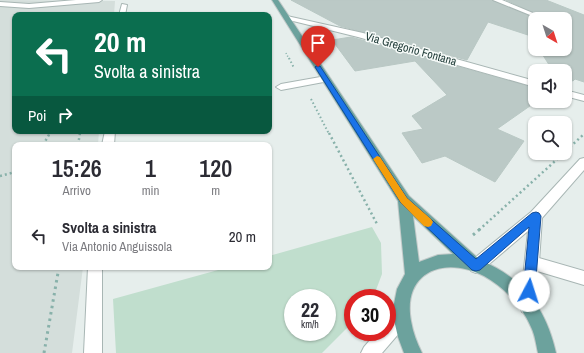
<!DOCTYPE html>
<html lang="it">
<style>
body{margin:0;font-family:"Archivo Narrow",sans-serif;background:#f7f7f7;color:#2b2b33;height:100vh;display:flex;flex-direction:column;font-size:15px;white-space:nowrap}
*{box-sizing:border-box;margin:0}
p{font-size:13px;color:#7c7c81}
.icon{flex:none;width:22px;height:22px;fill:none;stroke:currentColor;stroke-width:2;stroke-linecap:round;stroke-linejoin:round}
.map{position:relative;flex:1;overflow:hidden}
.panel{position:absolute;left:12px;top:142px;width:260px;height:128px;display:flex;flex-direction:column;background:#fff;border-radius:8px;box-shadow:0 1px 3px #0004}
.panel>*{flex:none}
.hud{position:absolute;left:12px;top:12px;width:260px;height:122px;border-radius:8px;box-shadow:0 1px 3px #0004;background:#0b6e4f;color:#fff;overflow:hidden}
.needle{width:26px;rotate:141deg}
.fabs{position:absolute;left:528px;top:12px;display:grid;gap:8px}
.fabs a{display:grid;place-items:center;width:44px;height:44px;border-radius:8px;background:#fff;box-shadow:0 1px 3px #0004;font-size:20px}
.speed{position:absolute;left:284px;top:289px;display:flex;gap:8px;font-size:20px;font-weight:700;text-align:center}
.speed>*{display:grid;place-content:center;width:52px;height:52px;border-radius:50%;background:#fff;box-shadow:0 1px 3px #0004;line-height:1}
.speed small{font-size:10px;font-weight:400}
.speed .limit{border:6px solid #d22;background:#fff;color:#111}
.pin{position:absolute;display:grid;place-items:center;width:34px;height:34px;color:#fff;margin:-41px -17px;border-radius:50% 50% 50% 0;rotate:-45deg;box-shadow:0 0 4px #0007}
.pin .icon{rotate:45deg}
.me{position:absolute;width:44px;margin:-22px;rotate:5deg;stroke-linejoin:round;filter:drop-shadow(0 0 3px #0008)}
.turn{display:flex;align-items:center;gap:14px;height:84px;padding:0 16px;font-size:18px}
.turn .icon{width:52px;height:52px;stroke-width:2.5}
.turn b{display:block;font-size:28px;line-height:34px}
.then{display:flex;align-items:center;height:38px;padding:0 16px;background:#0003;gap:8px;font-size:15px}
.eta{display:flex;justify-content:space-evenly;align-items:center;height:68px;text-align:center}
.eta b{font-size:24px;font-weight:600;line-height:28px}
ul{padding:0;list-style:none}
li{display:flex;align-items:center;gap:12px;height:52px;padding:0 16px}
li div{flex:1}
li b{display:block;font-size:15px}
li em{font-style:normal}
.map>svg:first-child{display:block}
.built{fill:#d4dedb}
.green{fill:#c0decd;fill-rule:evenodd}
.building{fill:#bbc9c6;stroke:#b9c8c4}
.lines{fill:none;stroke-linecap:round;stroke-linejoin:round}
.lane-casing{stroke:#a8b6b4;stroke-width:2}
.street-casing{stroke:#a8b6b4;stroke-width:2}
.primary-casing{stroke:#c2cac9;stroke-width:2}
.path-far3{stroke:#88b1aa;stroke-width:1.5;stroke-dasharray:1 2;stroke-linecap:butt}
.path-far2{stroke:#88b1aa;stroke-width:2;stroke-dasharray:1.5 2.5;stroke-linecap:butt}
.path-far1{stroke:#88b1aa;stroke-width:2.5;stroke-dasharray:2 3;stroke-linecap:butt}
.path{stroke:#88b1aa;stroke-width:3;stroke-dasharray:2.5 4;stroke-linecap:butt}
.lane{fill:#fff;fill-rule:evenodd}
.street{fill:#fff;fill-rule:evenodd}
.primary{fill:#6ca29d;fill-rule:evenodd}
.route{fill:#1a73e8;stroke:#114b97}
.slow{fill:#f59e0b}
.labels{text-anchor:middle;stroke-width:3;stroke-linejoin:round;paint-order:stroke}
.far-street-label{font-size:12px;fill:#25403d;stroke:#f7fbf9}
</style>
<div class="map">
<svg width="584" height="353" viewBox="0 0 584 353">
<rect width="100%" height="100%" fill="#e6eeec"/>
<path class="built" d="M0,0L115,1L114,15H15V131H99L98,145H15V267H83L72,353H0Z"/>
<path class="green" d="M372,227L381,243L382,274L373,298H353V322L322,353H116L113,299L229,267H269V256ZM293,298H327V332H293Z"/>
<path class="building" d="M291,0H492L535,18L540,17L541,16L506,0H546L584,15V82L575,79L573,81L568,79L565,82V71H553L539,49H565V19H535V43L531,36L488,22L467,60L340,26Z
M351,37L535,88V101H537L497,129L524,141L495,182L445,156L422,163L402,133L423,129L412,116L447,95L415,61L355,71L332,40Z"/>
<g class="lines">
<defs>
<path id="lane" d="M326,76L330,79L329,81L281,90L276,87L281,84Z
M532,256L584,271V285L527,268L525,263L527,258Z"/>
<path id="street" d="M76,0H102L99,2L29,8L0,6V2L29,4Z
M493,0H502L540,16L535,17Z
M122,4L127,5L125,15H119Z
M287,16L363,33L535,81V87L358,37L285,19V17Z
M565,90L584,95V101L565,96Z
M105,131H115L114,145H102Z
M584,158V170L542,218L536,306L534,312L528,314L522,312L520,306L528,231L481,271L476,273L471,271L469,266L471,261L531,212L580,159Z
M88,267H102V353H84Z
M401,310L407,312L409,318L407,324L382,353H361L364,347L377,332H387V321L395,312Z"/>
<path id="primary" d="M272,0H278L409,196L480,260C523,278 546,308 556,353H538C536,344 535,335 531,327C522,306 504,287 484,276C444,255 402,272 411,321C413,333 417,343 422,353H404L398,337L394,320V304L397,289L405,274L398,201ZM413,216L453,254L438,255L419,262Z"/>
</defs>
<use href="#lane" class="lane-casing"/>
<use href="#street" class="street-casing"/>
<use href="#primary" class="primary-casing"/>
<path class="path-far3" d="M286,53L289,59"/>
<path class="path-far2" d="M289,58L294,68
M311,99L329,134
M49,134L51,131
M80,134V131"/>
<path class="path-far1" d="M329,133L377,224
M43,145L50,133
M78,145L80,133
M570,147L584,134
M0,176L15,172
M479,230L564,153"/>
<path class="path" d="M473,235L480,229
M44,353L59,267"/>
<use href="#lane" class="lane"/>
<use href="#street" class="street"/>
<use href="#primary" class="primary"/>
</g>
<path class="route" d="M316,66H320L407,198L476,259L532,213L536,212L539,213L541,216L535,291L533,295L529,297L525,295L523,291L529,227L480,270L476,271L472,270L401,203L315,67Z"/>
<path class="slow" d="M377,156L380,157L407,198L431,219L433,222L431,226L428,227L424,226L401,203L373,159Z"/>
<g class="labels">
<g class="far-street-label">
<text transform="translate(411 49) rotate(16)" y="4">Via Gregorio Fontana</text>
</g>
</g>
</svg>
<div class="fabs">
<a><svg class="needle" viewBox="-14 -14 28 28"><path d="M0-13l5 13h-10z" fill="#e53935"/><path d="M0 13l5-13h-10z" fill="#7c7c81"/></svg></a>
<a><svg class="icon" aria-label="sound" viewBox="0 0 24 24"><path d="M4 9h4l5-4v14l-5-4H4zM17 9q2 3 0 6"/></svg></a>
<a><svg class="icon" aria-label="search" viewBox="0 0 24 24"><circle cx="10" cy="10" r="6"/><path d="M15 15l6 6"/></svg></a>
</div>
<div class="speed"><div>22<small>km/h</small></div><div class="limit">30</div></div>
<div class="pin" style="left:318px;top:67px;background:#d93025"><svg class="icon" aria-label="arrive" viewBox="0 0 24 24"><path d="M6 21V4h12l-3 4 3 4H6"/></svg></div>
<svg class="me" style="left:529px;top:291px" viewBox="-20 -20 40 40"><circle r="19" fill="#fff"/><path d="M0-13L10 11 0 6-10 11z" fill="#1a73e8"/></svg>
<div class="hud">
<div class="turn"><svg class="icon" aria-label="left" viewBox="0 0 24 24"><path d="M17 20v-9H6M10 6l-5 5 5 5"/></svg><div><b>20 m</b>Svolta a sinistra</div></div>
<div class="then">Poi<svg class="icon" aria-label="right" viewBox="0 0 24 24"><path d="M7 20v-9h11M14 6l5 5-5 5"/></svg></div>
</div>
<section class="panel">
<div class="eta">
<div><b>15:26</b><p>Arrivo</p></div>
<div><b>1</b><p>min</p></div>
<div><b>120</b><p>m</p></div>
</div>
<ul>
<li><svg class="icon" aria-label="left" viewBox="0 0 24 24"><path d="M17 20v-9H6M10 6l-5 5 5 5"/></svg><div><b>Svolta a sinistra</b><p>Via Antonio Anguissola</p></div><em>20 m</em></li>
</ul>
</section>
</div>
